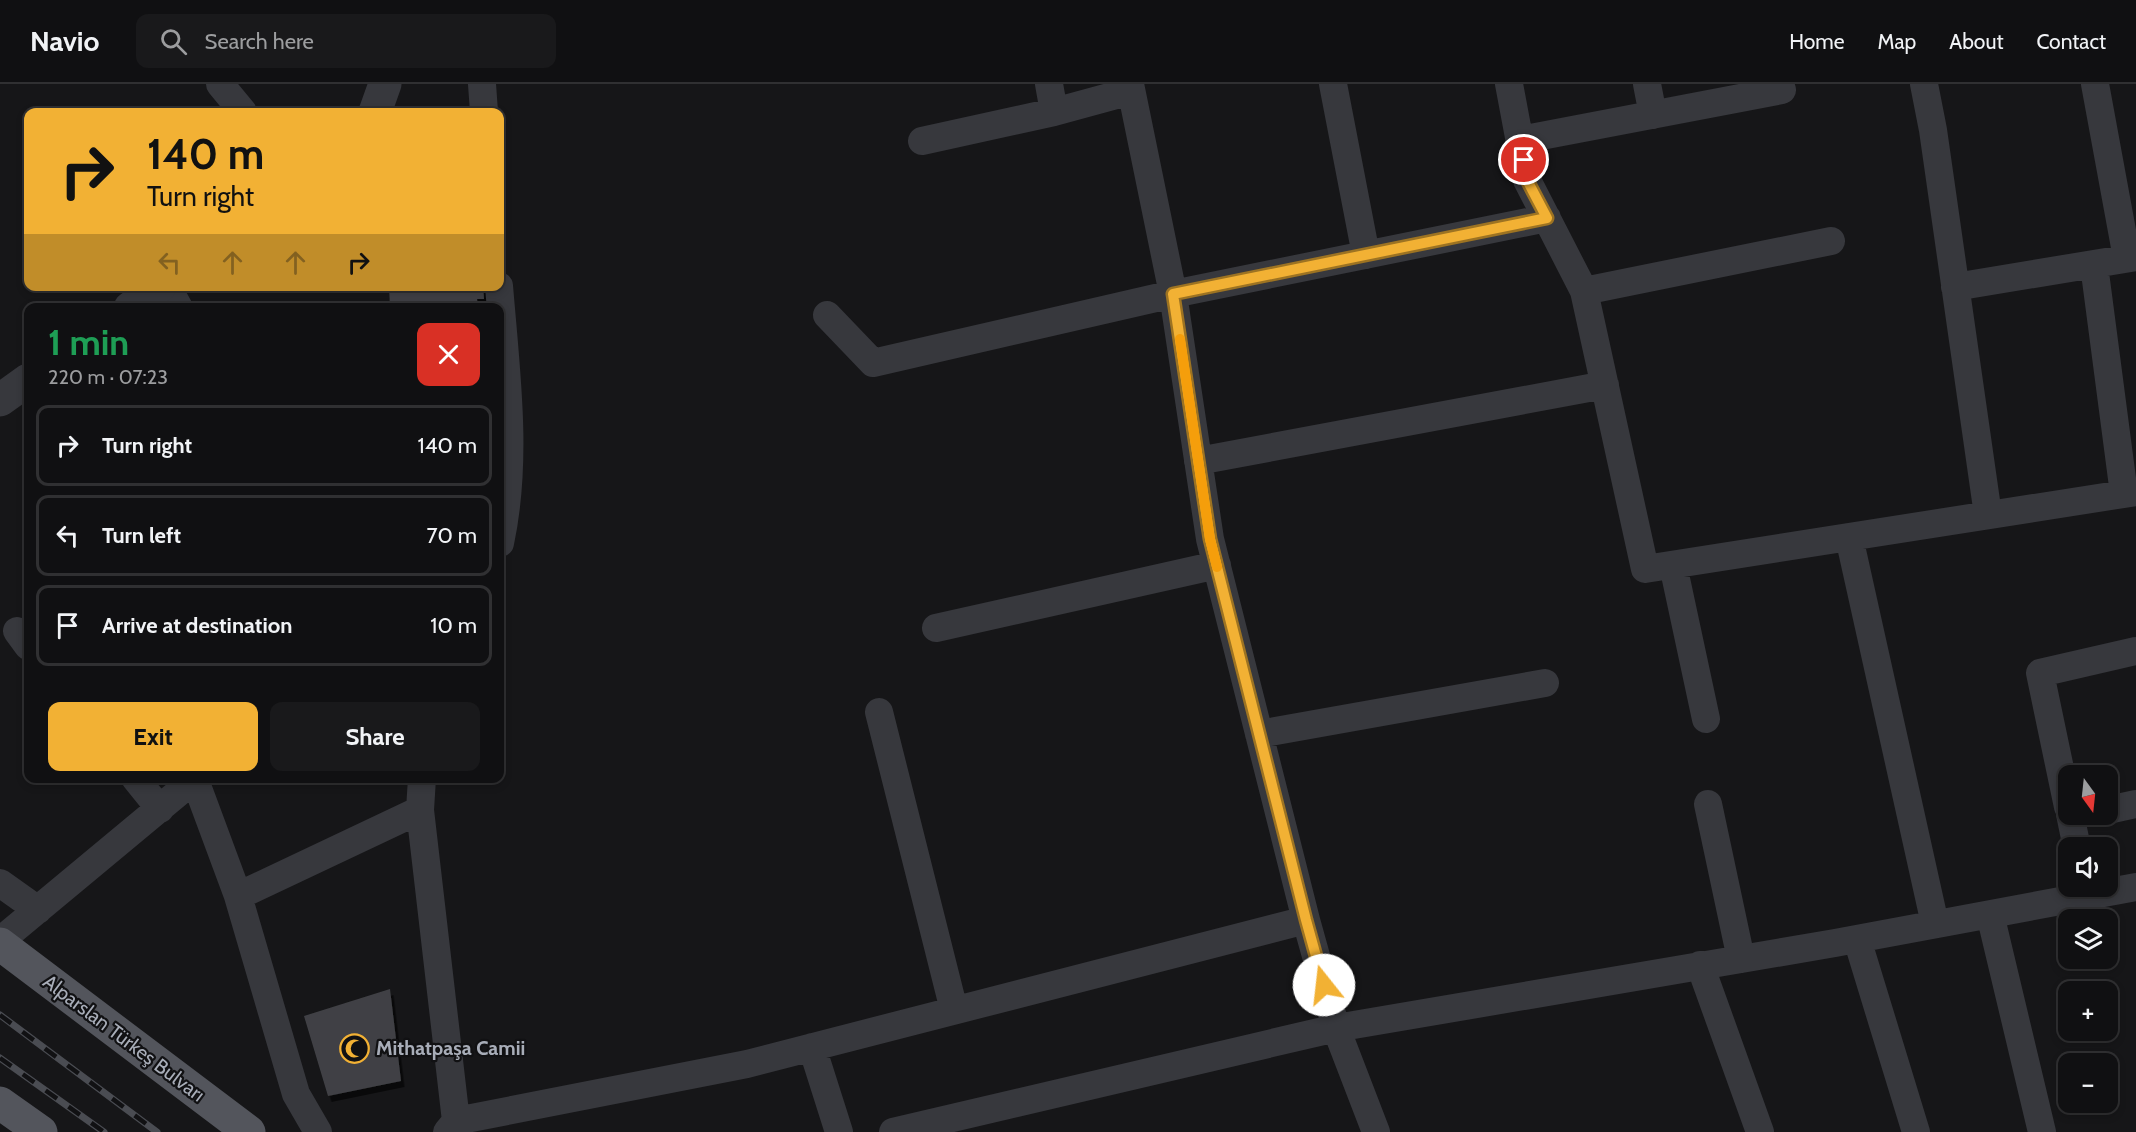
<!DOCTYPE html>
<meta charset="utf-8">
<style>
body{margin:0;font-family:Cabin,sans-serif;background:#19191b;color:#f1f3f6;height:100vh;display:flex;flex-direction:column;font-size:22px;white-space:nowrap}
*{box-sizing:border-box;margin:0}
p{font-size:20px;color:#9c9d9f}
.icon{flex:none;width:33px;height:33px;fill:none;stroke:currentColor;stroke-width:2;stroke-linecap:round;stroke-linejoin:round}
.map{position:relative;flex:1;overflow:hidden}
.details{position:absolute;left:24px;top:219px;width:480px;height:480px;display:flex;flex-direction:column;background:#101012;border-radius:12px;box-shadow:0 3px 9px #0003,0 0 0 2px #303032}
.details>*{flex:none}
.banner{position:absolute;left:24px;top:24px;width:480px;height:183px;border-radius:12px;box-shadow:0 3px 9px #0003,0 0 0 2px #303032;background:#f2b134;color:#111;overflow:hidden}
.needle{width:39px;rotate:165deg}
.tools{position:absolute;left:2058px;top:681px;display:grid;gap:12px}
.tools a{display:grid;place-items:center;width:60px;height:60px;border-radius:12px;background:#101012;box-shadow:0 3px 9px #0003,0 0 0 2px #303032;font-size:30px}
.pin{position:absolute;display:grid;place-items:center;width:51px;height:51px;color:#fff;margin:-26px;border:3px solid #fff;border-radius:50%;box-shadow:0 2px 6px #0007}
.me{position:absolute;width:66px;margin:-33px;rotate:344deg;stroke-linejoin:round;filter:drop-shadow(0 0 4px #0008)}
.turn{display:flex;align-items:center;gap:21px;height:126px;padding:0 24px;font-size:27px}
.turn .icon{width:78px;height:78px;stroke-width:2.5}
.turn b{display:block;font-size:42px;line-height:51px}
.lanes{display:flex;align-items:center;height:57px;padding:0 24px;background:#0003;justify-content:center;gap:30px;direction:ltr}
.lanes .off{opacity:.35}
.round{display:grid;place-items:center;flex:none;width:63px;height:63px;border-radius:12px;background:#19191b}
.headline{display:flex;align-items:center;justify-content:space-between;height:102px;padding:0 24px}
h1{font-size:36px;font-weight:700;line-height:45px;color:#1e9e55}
.button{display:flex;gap:12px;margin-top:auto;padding:12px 24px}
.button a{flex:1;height:69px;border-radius:12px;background:#f2b134;color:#111;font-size:24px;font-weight:700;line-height:69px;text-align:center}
.button a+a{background:#19191b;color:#f1f3f6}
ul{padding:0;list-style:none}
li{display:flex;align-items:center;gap:18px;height:81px;margin:0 12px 9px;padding:0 12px;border:3px solid #303032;border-radius:12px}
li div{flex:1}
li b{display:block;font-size:22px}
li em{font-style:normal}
header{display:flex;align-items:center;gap:36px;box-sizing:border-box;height:84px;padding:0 30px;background:#101012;border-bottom:2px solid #303032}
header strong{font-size:28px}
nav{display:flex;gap:33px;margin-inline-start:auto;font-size:21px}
.search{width:420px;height:54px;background:#19191b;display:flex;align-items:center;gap:15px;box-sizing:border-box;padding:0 21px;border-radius:12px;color:#9c9d9f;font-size:22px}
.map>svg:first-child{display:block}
.building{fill:#404145;filter:url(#shadow)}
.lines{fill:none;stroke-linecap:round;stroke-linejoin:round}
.minor{stroke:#37383d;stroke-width:28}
.tertiary{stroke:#37383d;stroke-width:33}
.primary{stroke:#53555c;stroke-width:33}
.rail-casing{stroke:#4a4c52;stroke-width:7}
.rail{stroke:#111113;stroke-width:4.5;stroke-dasharray:14;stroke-linecap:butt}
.route-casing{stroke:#9d7322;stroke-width:15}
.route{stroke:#f2b134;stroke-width:10}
.slow{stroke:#f59e0b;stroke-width:10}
.labels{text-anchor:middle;stroke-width:4.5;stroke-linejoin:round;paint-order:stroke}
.street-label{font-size:20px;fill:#a8adb8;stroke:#111113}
.poi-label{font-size:20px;font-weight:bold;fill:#a8adb8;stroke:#111113;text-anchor:start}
</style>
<header>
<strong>Navio</strong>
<div class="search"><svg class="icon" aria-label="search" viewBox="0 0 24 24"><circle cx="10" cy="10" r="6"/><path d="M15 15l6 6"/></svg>Search here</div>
<nav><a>Home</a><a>Map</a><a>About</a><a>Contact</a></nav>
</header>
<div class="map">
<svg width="2136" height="1048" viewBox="0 0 2136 1048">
<defs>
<filter id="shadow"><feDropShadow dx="3.5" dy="6" stdDeviation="0" flood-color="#0009"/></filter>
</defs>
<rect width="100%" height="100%" fill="#161618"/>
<path class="building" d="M389,202H483L484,215H477L478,224H390Z
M390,905L401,997L328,1012L304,932Z"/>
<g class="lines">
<path class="minor" d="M220,0L243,28
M482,0L484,28
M1049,0L1054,28
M1333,0L1366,171
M1509,0L1527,96L1584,207L1645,485L2136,408
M1647,0L1653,31
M1924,0L1933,46L1988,431
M2095,0L2127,174
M1520,56L1782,6L1780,0
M922,57L1054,28L1131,7
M2094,181L2124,410
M167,202L179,224
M499,202C506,288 518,375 500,459
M1955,203L2136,173
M1584,207L1831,157
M827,231L873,279L1173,210L1547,134
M1198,377L1605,301
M1849,453L1935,840
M1673,481L1706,635
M936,544L1217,481
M17,547L28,562
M879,628L954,926
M1259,650L1545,599
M135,694L160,725
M422,694L420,726L456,1037
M195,696L238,812L420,726
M1708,720L1741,875
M2068,723L2040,589L2136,567
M2108,726L2136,720
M2070,730L2077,764
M0,799L38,826
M238,812L296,1010L318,1048
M1990,830L2042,1048
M1306,836L1336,944L1376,1048
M1857,855L1916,1048
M0,857L196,694
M1700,881L1760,1048
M812,963L839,1048
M447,1048L456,1037L747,980L1306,836L1210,455L1173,210L1130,0
M893,1048L1336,944L1835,859L2136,803"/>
<path class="tertiary" d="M375,28L385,0
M130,224L160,202
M0,316L28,296"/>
<path class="primary" d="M0,860L249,1048
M0,1019L41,1048"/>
<defs>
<path id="rail" d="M0,931L157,1048
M0,974L104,1048"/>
</defs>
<use href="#rail" class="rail-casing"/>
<use href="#rail" class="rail"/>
</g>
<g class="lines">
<defs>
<path id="route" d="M1324,901L1306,836L1210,455L1173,210L1547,134L1527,96L1524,76"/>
</defs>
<use href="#route" class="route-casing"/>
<use href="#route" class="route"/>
<path class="slow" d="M1180,255L1210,455L1217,483"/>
</g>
<defs>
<symbol id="mosque-ring" viewBox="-11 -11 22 22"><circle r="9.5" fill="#111113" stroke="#f2b134" stroke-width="1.5"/><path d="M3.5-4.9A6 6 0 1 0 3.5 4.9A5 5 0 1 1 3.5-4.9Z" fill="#f2b134"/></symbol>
</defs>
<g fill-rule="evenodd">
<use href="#mosque-ring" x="338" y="948" width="33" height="33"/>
</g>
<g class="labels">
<g class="street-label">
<text transform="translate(124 954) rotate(37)" y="7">Alparslan Türkeş Bulvarı</text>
</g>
<g class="poi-label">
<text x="376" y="971">Mithatpaşa Camii</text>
</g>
</g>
</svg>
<div class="tools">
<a><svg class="needle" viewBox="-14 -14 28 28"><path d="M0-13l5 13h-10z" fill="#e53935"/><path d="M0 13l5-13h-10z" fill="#9c9d9f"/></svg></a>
<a><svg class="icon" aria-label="sound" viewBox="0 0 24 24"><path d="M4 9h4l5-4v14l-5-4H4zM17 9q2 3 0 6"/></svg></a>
<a><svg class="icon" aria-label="layers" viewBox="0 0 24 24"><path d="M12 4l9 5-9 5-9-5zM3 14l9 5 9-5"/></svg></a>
<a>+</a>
<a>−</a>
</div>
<div class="pin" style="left:1524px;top:76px;background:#d93025"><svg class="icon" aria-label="arrive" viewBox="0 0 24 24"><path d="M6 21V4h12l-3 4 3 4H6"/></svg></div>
<svg class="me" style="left:1324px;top:901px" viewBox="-20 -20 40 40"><circle r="19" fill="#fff"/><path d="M0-13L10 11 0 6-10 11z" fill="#f2b134"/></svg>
<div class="banner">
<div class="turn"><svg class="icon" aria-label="right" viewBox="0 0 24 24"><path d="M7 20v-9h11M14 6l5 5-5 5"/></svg><div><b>140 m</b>Turn right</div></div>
<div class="lanes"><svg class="icon off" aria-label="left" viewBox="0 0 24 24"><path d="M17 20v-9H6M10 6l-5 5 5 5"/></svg><svg class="icon off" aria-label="ahead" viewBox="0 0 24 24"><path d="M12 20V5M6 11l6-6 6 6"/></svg><svg class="icon off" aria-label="ahead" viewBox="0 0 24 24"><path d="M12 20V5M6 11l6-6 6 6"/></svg><svg class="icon" aria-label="right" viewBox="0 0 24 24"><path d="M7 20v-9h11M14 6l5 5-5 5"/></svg></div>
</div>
<section class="details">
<div class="headline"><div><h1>1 min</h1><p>220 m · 07:23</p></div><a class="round" style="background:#d93025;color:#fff"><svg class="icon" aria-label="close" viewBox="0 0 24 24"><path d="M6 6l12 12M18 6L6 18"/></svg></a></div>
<ul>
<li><svg class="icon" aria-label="right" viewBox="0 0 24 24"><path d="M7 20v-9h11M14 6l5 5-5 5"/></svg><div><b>Turn right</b></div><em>140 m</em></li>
<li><svg class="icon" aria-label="left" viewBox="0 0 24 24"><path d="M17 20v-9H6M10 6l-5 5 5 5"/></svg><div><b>Turn left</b></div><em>70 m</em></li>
<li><svg class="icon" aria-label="arrive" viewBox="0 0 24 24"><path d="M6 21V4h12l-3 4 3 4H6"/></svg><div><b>Arrive at destination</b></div><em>10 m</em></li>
</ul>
<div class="button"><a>Exit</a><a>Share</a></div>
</section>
</div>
